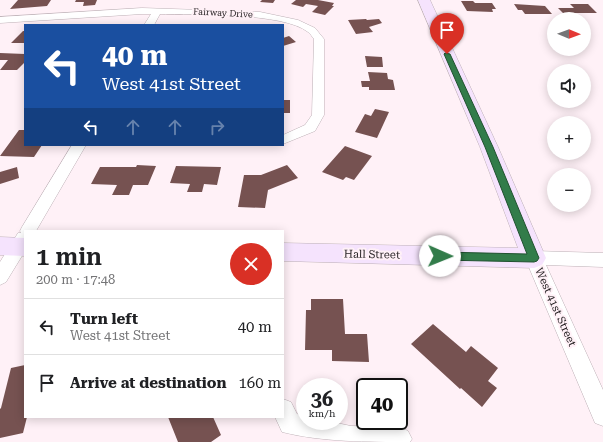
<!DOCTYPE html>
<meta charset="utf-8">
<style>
body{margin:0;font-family:"Roboto Serif",serif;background:#f2f2f2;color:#202124;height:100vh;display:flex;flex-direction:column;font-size:15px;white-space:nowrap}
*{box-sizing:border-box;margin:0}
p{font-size:13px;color:#757577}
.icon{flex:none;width:22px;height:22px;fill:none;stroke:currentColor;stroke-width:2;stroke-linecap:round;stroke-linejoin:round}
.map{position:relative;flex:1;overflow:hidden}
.sheet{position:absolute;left:24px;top:230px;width:260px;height:188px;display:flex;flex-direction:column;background:#fff;border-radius:0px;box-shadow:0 2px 10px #0003}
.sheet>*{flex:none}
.guide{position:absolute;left:24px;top:24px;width:260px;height:122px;border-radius:0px;box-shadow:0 2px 10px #0003;background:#1a4fa0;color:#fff;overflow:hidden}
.needle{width:26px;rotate:91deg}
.tools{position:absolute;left:547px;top:12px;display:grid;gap:8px}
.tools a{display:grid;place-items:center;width:44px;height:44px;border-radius:50%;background:#fff;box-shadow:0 2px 10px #0003;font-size:20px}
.speed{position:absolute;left:296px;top:378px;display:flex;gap:8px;font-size:20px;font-weight:700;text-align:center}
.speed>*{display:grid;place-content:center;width:52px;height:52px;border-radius:50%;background:#fff;box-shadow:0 2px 10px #0003;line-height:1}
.speed small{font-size:10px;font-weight:400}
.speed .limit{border:2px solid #111;border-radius:6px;background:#fff;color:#111}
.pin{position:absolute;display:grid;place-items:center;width:34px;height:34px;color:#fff;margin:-41px -17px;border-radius:50% 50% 50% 0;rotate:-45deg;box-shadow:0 0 4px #0007}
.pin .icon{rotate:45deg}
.me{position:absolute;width:44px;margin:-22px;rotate:91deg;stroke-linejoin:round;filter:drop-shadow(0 0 3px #0008)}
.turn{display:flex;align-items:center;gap:14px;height:84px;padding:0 12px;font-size:18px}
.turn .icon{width:52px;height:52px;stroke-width:2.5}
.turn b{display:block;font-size:28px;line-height:34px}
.lanes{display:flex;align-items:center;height:38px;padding:0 12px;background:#0003;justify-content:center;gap:20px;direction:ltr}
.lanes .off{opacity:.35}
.round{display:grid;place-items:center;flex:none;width:42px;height:42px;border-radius:21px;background:#f2f2f2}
.summary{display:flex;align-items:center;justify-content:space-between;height:68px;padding:0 12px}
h1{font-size:24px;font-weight:600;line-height:30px}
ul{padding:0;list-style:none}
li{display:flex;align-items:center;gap:12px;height:56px;padding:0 12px;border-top:1px solid #e0e0e0}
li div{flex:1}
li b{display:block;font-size:15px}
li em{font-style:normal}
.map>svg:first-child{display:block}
.building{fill:#765251}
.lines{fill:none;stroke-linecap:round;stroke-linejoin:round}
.street-casing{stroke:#bdb0b6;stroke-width:1}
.secondary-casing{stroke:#bdb0b6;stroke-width:1}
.street{fill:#fff;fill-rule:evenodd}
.secondary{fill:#f5e3fd;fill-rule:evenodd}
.route{fill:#327c4a;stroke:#205130}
.labels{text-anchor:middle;stroke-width:4;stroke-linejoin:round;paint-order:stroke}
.far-street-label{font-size:9px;fill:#231e20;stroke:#fff1f7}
.street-label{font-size:11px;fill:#231e20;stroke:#fff1f7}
</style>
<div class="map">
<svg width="603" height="442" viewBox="0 0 603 442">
<rect width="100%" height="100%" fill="#fff1f7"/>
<path class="building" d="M18,0H51L47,6L10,9Z
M76,0H97L95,5L83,6L84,2H75Z
M262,0H275L273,3L260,2Z
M296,0H318L334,3L332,6H334L325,15L312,12L318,6L306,4L303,7L291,4Z
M461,1H473L475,3H492L496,9H492L493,12L467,11Z
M514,4L545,6L552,14H525L522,10H518Z
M570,4H588L597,13H563L558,8H574Z
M366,19L367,20L379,19L382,23L369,27L373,32L356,34L348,20Z
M23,31H25V43H11Z
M289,36L296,42L283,46V38Z
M0,53L25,54V62L17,70H0L8,60H0Z
M365,56L382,57L383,67H367Z
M368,72L387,73L388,79L393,80L395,90H369V87H362L361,81H370Z
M283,100H290V113H283Z
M375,109L389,112L377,138L355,132L365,114L371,116Z
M19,130H25V145H42L34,157L0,156Z
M345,146L372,156L354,180L346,177L343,180L322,172Z
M137,165L156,166L148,185H133L129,195H112L117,185L91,184L100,167H136Z
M287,165L298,178L268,190L265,208L238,207L244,175H261Z
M176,166L221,167L217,185L204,184L202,192H187L190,184L170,183Z
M17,167L19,178L0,184V172Z
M311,299H343L345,334H367L369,362L332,361V350H305L306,310H311Z
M433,324L466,352L471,346L498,368L488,381L497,388L482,407L461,388L460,389L411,344Z
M25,365V417H27L23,433L0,438V409L1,408L11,368Z
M168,417H213L221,435L211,442H178Z"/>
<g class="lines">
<defs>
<path id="street" d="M142,8L260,12L298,20L315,28L324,39V115L315,131L283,144V135L305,125L312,115L314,39C312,37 311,34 308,32C283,12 193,15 160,14L154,25H144L151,14H142L0,23V17Z
M72,145H86L36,231H25V251L6,282L0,285V262L18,233H21L20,231L22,227Z
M534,251L603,253V267L546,265L603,390V426L595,423L525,258L528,253Z
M283,399L291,402L297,414L305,416V421H327L351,426L400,427L408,431L412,439L410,442C369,442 321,442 282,432L275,417H283Z"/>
<path id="secondary" d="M418,0H430L498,147L546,258L542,265L534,268L283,261V243L518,248L480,147Z
M0,237L25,238V256L0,255Z"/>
</defs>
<use href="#street" class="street-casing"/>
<use href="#secondary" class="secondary-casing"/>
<use href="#street" class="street"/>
<use href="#secondary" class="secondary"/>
</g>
<path class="route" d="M445,53L450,54L493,147L539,258L537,261L534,262L440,260L436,259L435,256L436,253L440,252L527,254L485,147L444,54Z"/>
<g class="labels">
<g class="far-street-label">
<text transform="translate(223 13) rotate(3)" y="3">Fairway Drive</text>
</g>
<g class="street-label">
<text transform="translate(372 254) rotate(1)" y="4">Hall Street</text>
<text transform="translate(556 307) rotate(66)" y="4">West 41st Street</text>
</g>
</g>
</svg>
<div class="tools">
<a><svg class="needle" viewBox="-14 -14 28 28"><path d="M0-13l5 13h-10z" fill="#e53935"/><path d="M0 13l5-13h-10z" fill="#757577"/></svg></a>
<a><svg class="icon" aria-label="sound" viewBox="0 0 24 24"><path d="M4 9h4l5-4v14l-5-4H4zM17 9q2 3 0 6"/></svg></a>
<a>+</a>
<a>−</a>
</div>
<div class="speed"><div>36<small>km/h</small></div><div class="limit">40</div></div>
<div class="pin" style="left:447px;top:54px;background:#d93025"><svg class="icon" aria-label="arrive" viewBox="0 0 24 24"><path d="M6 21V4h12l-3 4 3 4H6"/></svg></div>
<svg class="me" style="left:440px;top:256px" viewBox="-20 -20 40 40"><circle r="19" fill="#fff"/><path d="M0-13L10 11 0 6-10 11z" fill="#327c4a"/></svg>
<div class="guide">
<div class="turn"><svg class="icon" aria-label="left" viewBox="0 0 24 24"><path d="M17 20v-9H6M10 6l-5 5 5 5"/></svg><div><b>40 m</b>West 41st Street</div></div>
<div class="lanes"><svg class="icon" aria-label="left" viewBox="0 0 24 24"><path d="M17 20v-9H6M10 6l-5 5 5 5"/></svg><svg class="icon off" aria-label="ahead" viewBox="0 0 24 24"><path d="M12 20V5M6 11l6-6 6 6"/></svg><svg class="icon off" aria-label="ahead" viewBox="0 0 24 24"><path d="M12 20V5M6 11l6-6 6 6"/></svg><svg class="icon off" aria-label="right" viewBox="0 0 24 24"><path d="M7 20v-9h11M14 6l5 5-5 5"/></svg></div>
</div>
<section class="sheet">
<div class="summary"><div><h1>1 min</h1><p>200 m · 17:48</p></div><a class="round" style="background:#d93025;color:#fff"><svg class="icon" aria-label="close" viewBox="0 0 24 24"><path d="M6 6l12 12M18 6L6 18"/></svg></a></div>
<ul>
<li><svg class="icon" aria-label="left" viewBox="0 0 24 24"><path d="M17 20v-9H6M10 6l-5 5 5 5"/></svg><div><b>Turn left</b><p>West 41st Street</p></div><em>40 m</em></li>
<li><svg class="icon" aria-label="arrive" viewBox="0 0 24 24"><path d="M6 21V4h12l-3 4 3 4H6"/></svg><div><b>Arrive at destination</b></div><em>160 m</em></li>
</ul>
</section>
</div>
